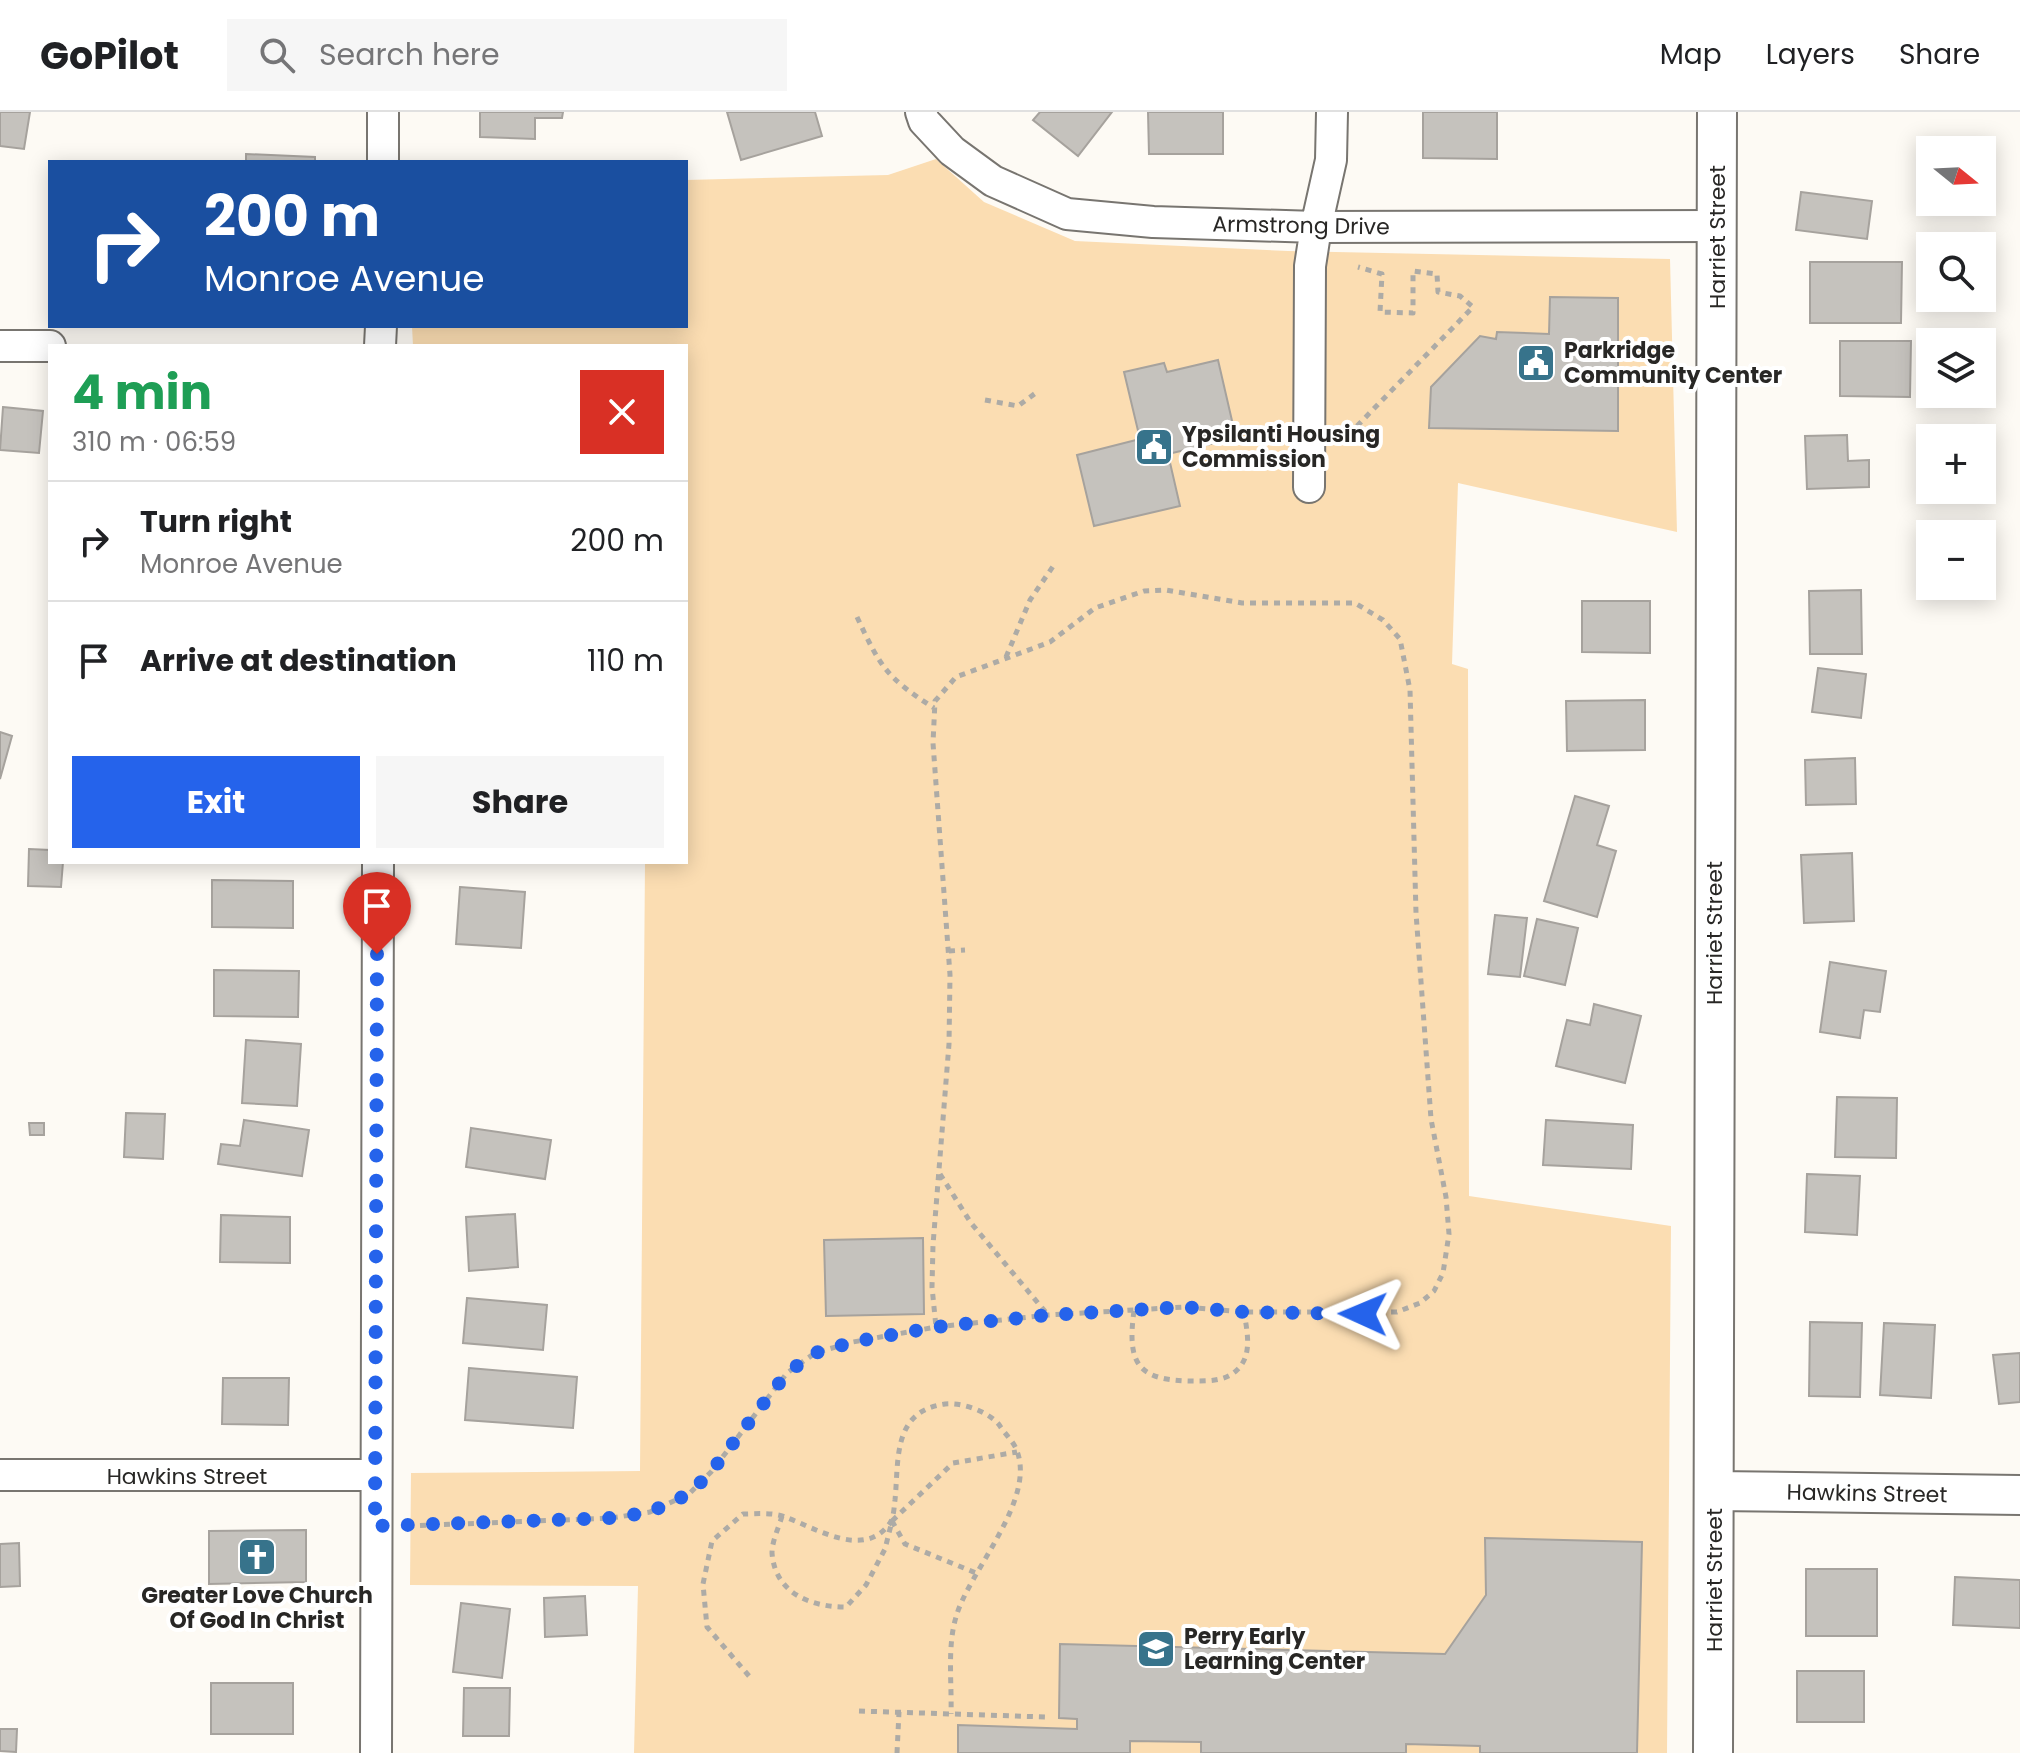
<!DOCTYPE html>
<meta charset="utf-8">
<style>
body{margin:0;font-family:Poppins,sans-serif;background:#f6f6f6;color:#202124;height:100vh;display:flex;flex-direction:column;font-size:30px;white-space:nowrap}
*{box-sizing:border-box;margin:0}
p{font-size:26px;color:#757577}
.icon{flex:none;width:44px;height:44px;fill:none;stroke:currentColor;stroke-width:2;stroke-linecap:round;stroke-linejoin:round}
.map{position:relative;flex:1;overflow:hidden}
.sheet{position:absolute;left:48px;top:232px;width:640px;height:520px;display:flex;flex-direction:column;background:#fff;border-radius:0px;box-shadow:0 4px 20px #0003}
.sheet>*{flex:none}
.guide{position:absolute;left:48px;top:48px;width:640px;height:168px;border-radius:0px;box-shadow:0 4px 20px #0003;background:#1a4fa0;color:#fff;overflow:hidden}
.needle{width:52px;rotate:108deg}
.fabs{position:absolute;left:1916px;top:24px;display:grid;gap:16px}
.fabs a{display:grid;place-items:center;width:80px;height:80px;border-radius:0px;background:#fff;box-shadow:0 4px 20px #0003;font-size:40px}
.pin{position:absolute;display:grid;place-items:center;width:68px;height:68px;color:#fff;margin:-82px -34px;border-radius:50% 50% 50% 0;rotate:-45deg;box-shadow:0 0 8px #0007}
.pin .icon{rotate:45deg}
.me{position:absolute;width:88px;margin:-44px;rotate:271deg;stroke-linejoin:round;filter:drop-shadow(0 0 6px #0008)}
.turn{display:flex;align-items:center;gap:28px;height:168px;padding:0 24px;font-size:36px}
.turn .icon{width:104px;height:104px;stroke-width:2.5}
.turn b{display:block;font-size:56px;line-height:68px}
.round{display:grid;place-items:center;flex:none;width:84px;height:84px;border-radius:0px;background:#f6f6f6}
.headline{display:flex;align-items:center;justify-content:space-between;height:136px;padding:0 24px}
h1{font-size:48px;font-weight:700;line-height:60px;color:#1e9e55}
.button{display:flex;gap:16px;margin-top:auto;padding:16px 24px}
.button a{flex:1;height:92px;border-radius:0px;background:#2563eb;color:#fff;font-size:32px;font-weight:700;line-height:92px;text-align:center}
.button a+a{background:#f6f6f6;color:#202124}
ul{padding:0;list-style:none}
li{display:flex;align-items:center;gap:24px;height:120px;padding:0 24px;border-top:2px solid #e0e0e0}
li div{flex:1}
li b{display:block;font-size:30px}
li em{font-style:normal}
header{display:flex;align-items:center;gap:48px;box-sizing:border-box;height:112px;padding:0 40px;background:#fff;border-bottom:2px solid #e0e0e0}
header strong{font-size:38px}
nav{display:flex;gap:44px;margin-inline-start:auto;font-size:28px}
.search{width:560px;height:72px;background:#f6f6f6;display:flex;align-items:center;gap:20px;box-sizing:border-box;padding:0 28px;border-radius:0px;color:#757577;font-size:30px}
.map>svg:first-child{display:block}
.green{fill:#fbddb2}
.building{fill:#c5c2bd;stroke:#a6a29d;stroke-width:2}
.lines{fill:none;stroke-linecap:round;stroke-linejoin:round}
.minor-casing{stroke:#787570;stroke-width:34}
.tertiary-casing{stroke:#787570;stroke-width:42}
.path{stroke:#adaba6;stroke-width:5;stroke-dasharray:6 6;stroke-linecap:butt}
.minor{stroke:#fff;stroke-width:30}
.tertiary{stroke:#fff;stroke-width:38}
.route{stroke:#2563eb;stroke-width:14;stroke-dasharray:0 25.2}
.labels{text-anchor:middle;stroke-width:8;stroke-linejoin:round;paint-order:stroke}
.street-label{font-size:22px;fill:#282725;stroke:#fff}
.poi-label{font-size:22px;font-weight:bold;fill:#282725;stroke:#fff;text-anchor:start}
</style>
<header>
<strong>GoPilot</strong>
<div class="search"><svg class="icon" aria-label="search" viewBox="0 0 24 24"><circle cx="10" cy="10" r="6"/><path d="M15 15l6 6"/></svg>Search here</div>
<nav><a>Map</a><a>Layers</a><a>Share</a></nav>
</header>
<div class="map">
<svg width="2020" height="1641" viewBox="0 0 2020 1641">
<rect width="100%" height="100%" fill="#fdfaf4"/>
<path class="green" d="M936,47L984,90L1075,129L1288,139L1670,147L1677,420L1458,371L1452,552L1468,557L1469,1084L1671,1114L1667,1641H634L638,1474L410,1473L411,1361L640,1359L645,750H686V234H413L412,214H686V68L888,63Z"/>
<path class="building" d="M0,0H30L24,37L0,34Z
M480,0H563L562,6H535V27L480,25Z
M727,0H815L822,24L741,48Z
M1040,0H1112L1078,44L1033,8Z
M1148,0H1223V42H1149Z
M1423,0H1497V47L1423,46Z
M246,42L315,45V50H246Z
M1801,80L1872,89L1867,127L1796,118Z
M1810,150H1902L1901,211H1810Z
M1550,185L1618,186V319L1429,316L1431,275L1480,224L1496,227L1497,220L1549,222Z
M1840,229H1911L1910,285L1840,284Z
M1218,248L1236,326L1168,342L1180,394L1094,414L1077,343L1140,327L1124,260L1164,251L1167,260Z
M3,295L43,299L39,341L0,338Z
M1847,323L1848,349L1869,348V375L1807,377L1805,324Z
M1861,478L1862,542H1810L1809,479Z
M1582,489H1650V541L1582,540Z
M1818,556L1866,562L1861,606L1812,600Z
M1645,588V638L1567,639L1566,589Z
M0,620L12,624L0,667Z
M1855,646L1856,692L1806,693L1805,648Z
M1575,684L1609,694L1597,733L1616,739L1597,805L1544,789Z
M29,737L50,738V750H63L61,775L28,774Z
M1852,741L1854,809L1804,811L1801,743Z
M212,768L293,769V816L212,815Z
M460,775L525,780L521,836L456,832Z
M1495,803L1527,806L1520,865L1488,862Z
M1537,807L1578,816L1565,873L1524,864Z
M1830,850L1886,859L1880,900L1864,898L1860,926L1820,920Z
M214,858L299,859L298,905L214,904Z
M1594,892L1641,904L1625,971L1556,954L1567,908L1590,913Z
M246,928L301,932L297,994L242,991Z
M1837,985L1897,986L1896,1046L1835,1045Z
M126,1001L165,1002L163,1047L124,1045Z
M244,1008L309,1018L302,1064L218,1052L221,1032L240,1034Z
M1546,1008L1633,1013L1631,1057L1543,1053Z
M29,1011H44V1023H30Z
M471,1016L551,1028L545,1067L466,1055Z
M1807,1062L1860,1064L1857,1123L1805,1120Z
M515,1102L518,1155L469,1159L466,1105Z
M221,1103L290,1105V1151L220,1150Z
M923,1126L924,1202L826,1204L824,1128Z
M467,1186L547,1193L543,1238L463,1231Z
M1810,1210L1862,1211L1860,1285L1809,1284Z
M1884,1211L1935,1213L1931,1286L1880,1283Z
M2020,1241V1290L1999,1292L1993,1243Z
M469,1256L577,1265L573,1316L465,1308Z
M223,1266H289L288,1313L222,1312Z
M306,1418V1470L209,1472V1419Z
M1485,1426L1642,1430L1637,1641H1480V1634L1406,1632V1641H1201V1630L1130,1629V1641H958V1613L1077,1617V1607L1059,1606L1060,1532L1445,1542L1486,1483Z
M19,1431L20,1474L0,1475V1432Z
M1806,1457H1877V1524H1806Z
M1955,1465L2020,1468V1516L1953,1513Z
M585,1484L587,1523L545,1525L544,1486Z
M461,1491L510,1497L502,1566L453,1560Z
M1797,1559H1864V1610H1797Z
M211,1571H293V1622H211Z
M464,1576H510L509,1624H463Z
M0,1617H17L16,1640L0,1639Z"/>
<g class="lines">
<defs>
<path id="minor" d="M921,0L924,9L952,39L993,69L1067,102L1153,110L1316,115L1717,114
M383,50V0
M0,234H50
M380,234L381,214
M1309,375L1310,154L1316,115L1331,48L1332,0
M0,1363H374
M376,1641L378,750"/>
<path id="tertiary" d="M1715,1379L2020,1383
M1713,1641L1717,0"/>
</defs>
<use href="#minor" class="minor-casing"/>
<use href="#tertiary" class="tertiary-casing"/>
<path class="path" d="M985,288L1018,294L1037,280
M1357,314L1473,195L1460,184L1438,180L1437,162L1413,159V201L1380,200L1382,162L1358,155
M857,505C881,556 886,565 934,596
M1006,545L1030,488L1056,450
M949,839L965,838
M940,1062L971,1111L1048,1203
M1134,1199C1126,1256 1141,1269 1196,1269C1209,1269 1226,1269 1237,1258C1253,1243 1247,1219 1244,1200
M782,1404C779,1415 772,1429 772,1441C775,1481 810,1495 846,1495L866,1473L885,1437L892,1409L953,1351L1017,1340
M892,1409L905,1432L976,1461
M408,1414L612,1406L650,1400L689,1382L711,1360L787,1261L815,1241L853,1230L936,1215L1048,1203L1184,1195L1244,1200H1397L1420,1191L1434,1179L1443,1161L1449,1122L1446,1085L1431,1007L1416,801L1410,578L1400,527L1383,508L1355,491H1242L1166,478L1144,479L1095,496L1050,530L956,565L935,589L933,631L950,863L949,932L933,1133L932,1175L936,1215
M749,1564L707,1515L703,1472L712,1429L743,1402C756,1402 773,1400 785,1405C816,1416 864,1448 890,1411C894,1405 894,1395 895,1388C899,1348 892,1299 945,1292C962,1290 990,1300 1000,1314C1005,1322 1014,1330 1017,1339C1036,1389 969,1459 956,1505C947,1535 952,1572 951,1602
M859,1599L1046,1605
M897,1641L899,1600"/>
<use href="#minor" class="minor"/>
<use href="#tertiary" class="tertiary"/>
</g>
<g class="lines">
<path class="route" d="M377,842L375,1414L612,1406L650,1400L689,1382L711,1360L787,1261L815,1241L853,1230L936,1215L1048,1203L1184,1195L1244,1200L1363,1202"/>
</g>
<defs>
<symbol id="civic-square" viewBox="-11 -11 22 22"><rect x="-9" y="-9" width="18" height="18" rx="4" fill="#37738b" stroke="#fff"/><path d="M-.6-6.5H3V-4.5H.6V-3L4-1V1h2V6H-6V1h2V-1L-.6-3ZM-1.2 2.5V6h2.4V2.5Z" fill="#fff"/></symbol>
<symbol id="church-square" viewBox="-11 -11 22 22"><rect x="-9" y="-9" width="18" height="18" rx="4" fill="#37738b" stroke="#fff"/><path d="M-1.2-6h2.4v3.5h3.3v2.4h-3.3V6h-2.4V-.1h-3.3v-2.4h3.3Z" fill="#fff"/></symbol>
<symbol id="school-square" viewBox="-11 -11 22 22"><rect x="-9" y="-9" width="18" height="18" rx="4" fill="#37738b" stroke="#fff"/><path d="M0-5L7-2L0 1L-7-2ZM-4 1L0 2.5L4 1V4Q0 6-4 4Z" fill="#fff"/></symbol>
</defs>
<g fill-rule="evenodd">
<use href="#civic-square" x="1514" y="229" width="44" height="44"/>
<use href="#civic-square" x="1132" y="313" width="44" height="44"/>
<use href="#church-square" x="235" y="1423" width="44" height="44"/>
<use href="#school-square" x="1134" y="1515" width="44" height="44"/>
</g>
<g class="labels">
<g class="street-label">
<text transform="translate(1301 113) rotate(1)" y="8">Armstrong Drive</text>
<text transform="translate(1717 125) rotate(-90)" y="8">Harriet Street</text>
<text transform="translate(1714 821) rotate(-90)" y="8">Harriet Street</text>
<text x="187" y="1372">Hawkins Street</text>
<text transform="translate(1867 1381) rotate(1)" y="8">Hawkins Street</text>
<text transform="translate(1714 1468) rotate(-90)" y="8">Harriet Street</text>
</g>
<g class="poi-label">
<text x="1564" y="246">Parkridge<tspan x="1564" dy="25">Community Center</tspan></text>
<text x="1182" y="330">Ypsilanti Housing<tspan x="1182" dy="25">Commission</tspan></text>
<text x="257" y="1491" text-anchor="middle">Greater Love Church<tspan x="257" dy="25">Of God In Christ</tspan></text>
<text x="1184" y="1532">Perry Early<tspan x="1184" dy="25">Learning Center</tspan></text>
</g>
</g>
</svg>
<div class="fabs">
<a><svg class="needle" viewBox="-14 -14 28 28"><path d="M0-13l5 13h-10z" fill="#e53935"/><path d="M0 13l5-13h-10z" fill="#757577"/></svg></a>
<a><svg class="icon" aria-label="search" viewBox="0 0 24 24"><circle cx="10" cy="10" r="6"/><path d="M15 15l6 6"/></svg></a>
<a><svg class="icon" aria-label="layers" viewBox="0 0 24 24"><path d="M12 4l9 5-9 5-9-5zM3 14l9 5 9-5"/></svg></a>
<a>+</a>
<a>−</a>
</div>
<div class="pin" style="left:377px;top:842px;background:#d93025"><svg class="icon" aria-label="arrive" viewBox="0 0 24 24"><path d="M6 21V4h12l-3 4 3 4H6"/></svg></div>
<svg class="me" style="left:1363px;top:1202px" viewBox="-20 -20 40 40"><path d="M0-17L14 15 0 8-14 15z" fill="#2563eb" stroke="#fff" stroke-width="4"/></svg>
<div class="guide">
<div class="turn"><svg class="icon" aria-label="right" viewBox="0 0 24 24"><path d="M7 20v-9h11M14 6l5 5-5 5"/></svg><div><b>200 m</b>Monroe Avenue</div></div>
</div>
<section class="sheet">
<div class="headline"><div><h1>4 min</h1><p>310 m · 06:59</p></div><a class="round" style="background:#d93025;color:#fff"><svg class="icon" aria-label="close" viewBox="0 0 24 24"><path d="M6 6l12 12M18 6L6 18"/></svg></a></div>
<ul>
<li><svg class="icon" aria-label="right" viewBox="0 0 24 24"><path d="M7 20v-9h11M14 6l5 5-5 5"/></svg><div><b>Turn right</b><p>Monroe Avenue</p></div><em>200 m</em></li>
<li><svg class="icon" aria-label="arrive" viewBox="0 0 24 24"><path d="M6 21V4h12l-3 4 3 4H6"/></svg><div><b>Arrive at destination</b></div><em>110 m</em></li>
</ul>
<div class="button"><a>Exit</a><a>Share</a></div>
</section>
</div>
